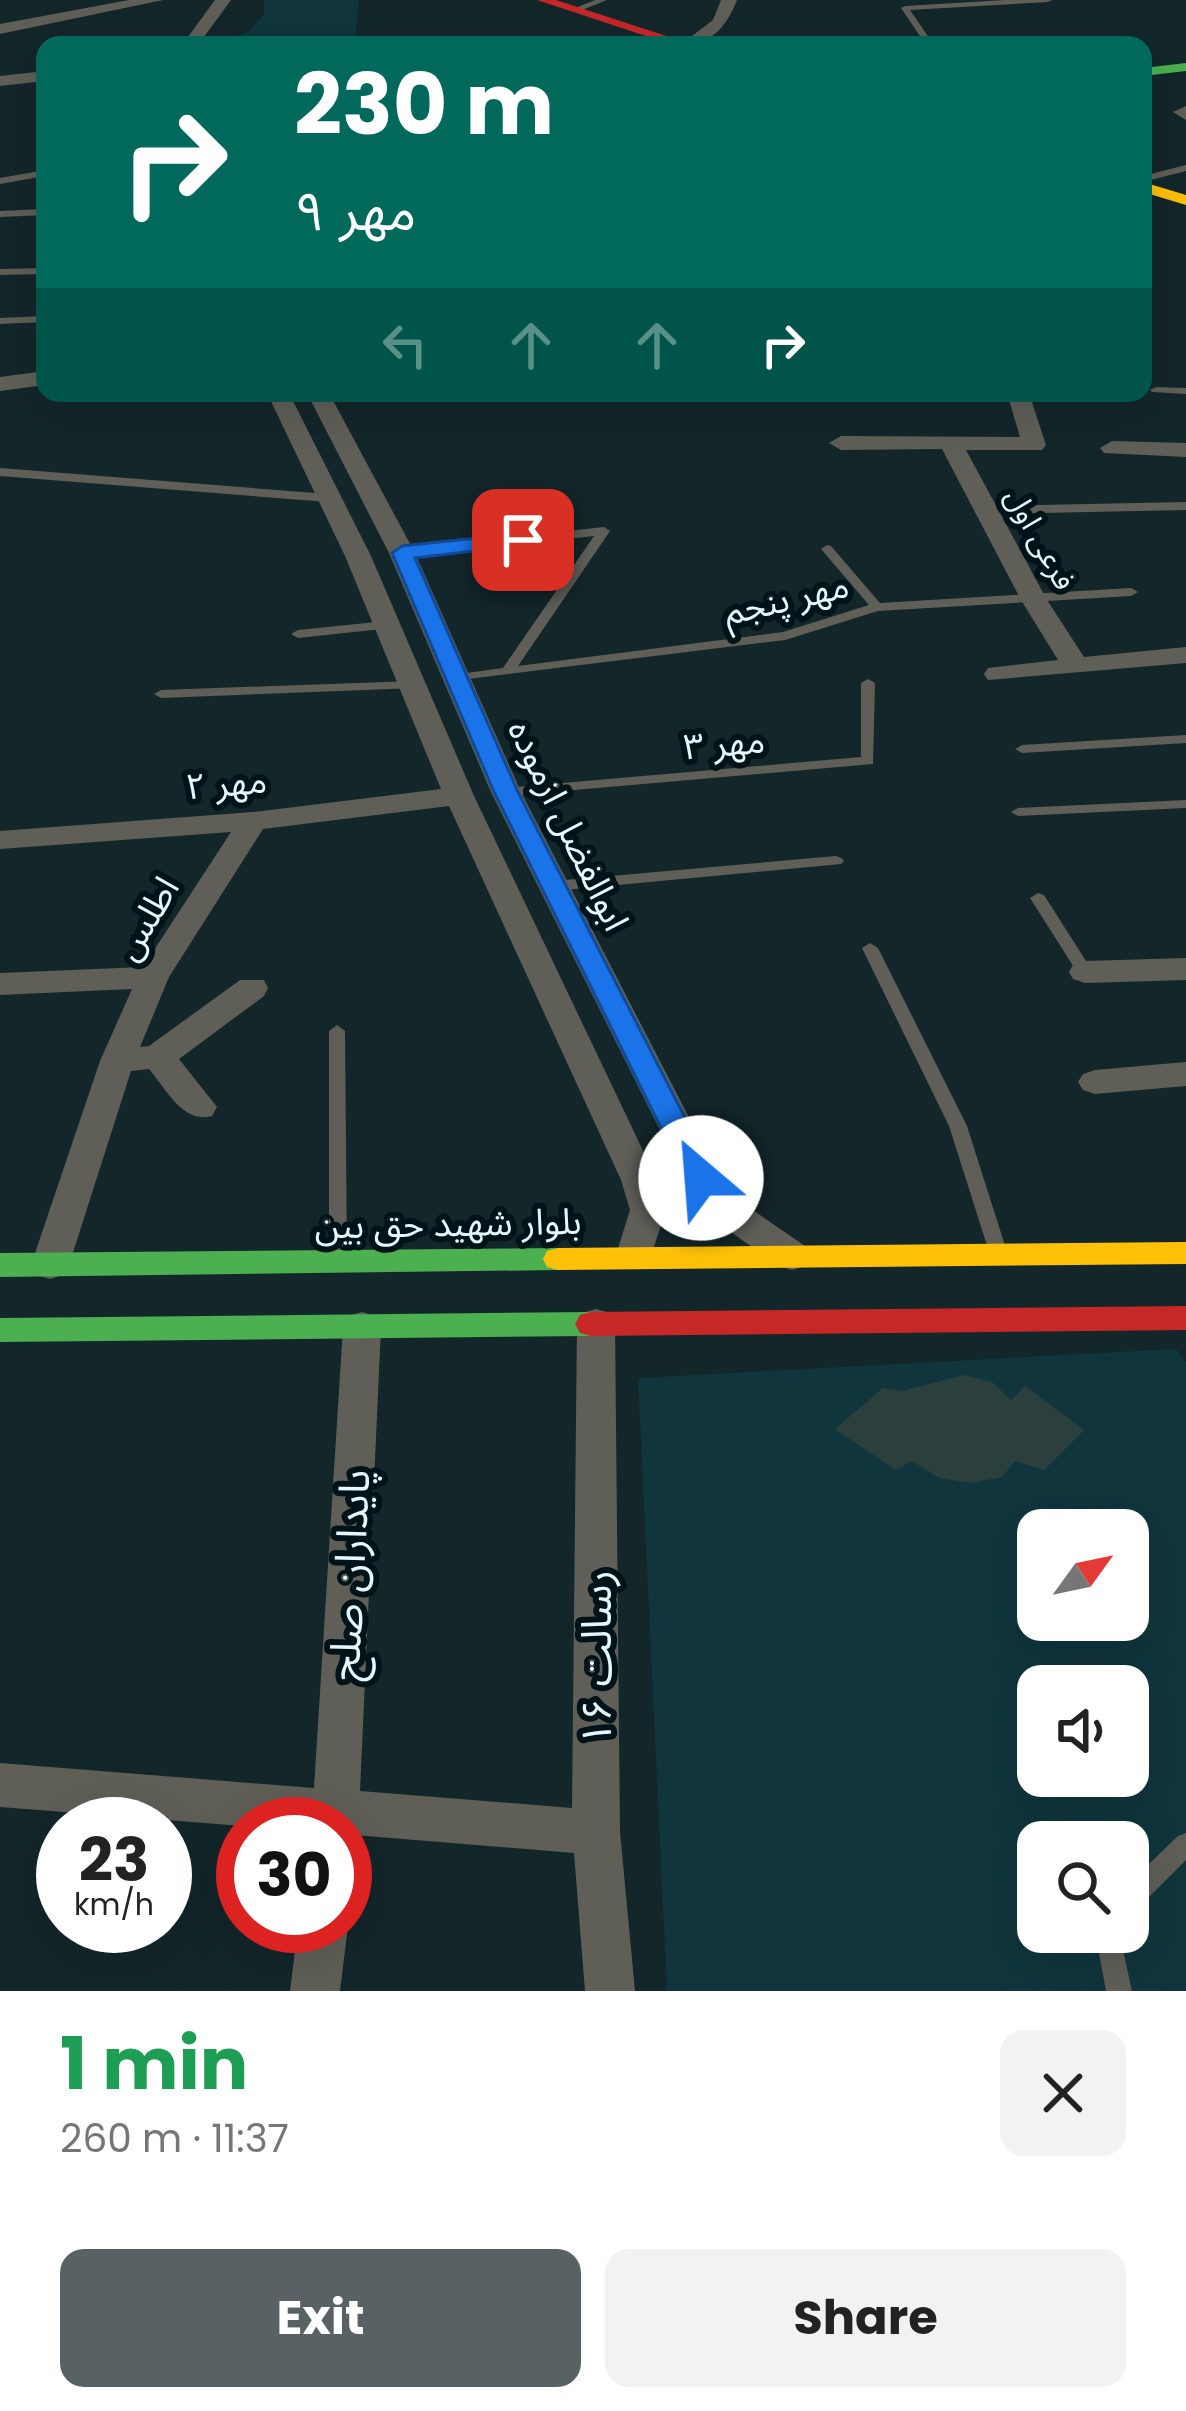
<!DOCTYPE html>
<meta charset="utf-8">
<style>
body{margin:0;font-family:Poppins,"Noto Sans Arabic",sans-serif;background:#f2f2f2;color:#222;height:100vh;display:flex;flex-direction:column;font-size:45px;white-space:nowrap}
*{box-sizing:border-box;margin:0}
p{font-size:39px;color:#767676}
.icon{flex:none;width:66px;height:66px;fill:none;stroke:currentColor;stroke-width:2;stroke-linecap:round;stroke-linejoin:round}
.map{position:relative;height:1991px;overflow:hidden}
.side{display:flex;flex-direction:column;background:#fff;flex:1}
.side>*{flex:none}
.banner{position:absolute;left:36px;top:36px;width:1116px;height:366px;border-radius:24px;box-shadow:0 12px 48px #0002;background:#00695c;color:#fff;overflow:hidden}
.needle{width:78px;rotate:57deg}
.fabs{position:absolute;left:1017px;top:1509px;display:grid;gap:24px}
.fabs a{display:grid;place-items:center;width:132px;height:132px;border-radius:24px;background:#fff;box-shadow:0 12px 48px #0002;font-size:60px}
.speed{position:absolute;left:36px;top:1797px;display:flex;gap:24px;font-size:60px;font-weight:700;text-align:center}
.speed>*{display:grid;place-content:center;width:156px;height:156px;border-radius:50%;background:#fff;box-shadow:0 12px 48px #0002;line-height:1}
.speed small{font-size:30px;font-weight:400}
.speed .limit{border:18px solid #d22;background:#fff;color:#111}
.pin{position:absolute;display:grid;place-items:center;width:102px;height:102px;color:#fff;margin:-51px;border-radius:24px;box-shadow:0 6px 18px #0006}
.me{position:absolute;width:132px;margin:-66px;rotate:333deg;stroke-linejoin:round;filter:drop-shadow(0 0 9px #0008)}
.turn{display:flex;align-items:center;gap:42px;height:252px;padding:0 60px;font-size:54px}
.turn .icon{width:156px;height:156px;stroke-width:2.5}
.turn b{display:block;font-size:84px;line-height:102px}
.lanes{display:flex;align-items:center;height:114px;padding:0 60px;background:#0003;justify-content:center;gap:60px;direction:ltr}
.lanes .off{opacity:.35}
.round{display:grid;place-items:center;flex:none;width:126px;height:126px;border-radius:24px;background:#f2f2f2}
.summary{display:flex;align-items:center;justify-content:space-between;height:204px;padding:0 60px}
h1{font-size:72px;font-weight:700;line-height:90px;color:#1e9e55}
.button{display:flex;gap:24px;margin-top:auto;padding:24px 60px}
.button a{flex:1;height:138px;border-radius:24px;background:#586163;color:#fff;font-size:48px;font-weight:700;line-height:138px;text-align:center}
.button a+a{background:#f2f2f2;color:#222}
.map>svg:first-child{display:block}
.built{fill:#10353c;fill-rule:evenodd}
.building{fill:#2b403c}
.lines{fill:none;stroke-linecap:round;stroke-linejoin:round}
.lane{fill:#5f5f58;fill-rule:evenodd}
.street{fill:#5f5f58;fill-rule:evenodd}
.fast{fill:#4caf50;fill-rule:evenodd}
.slow{fill:#ffc107;fill-rule:evenodd}
.jam{fill:#c62828;fill-rule:evenodd}
.route{fill:#1a73e8;stroke:#114b97;stroke-width:3}
.labels{text-anchor:middle;stroke-width:12;stroke-linejoin:round;paint-order:stroke}
.far-street-label{font-size:30px;fill:#e4f7fc;stroke:#001319}
.street-label{font-size:36px;fill:#e4f7fc;stroke:#001319}
.near-street-label{font-size:42px;fill:#e4f7fc;stroke:#001319}
</style>
<div class="map">
<svg width="1186" height="1991" viewBox="0 0 1186 1991">
<rect width="100%" height="100%" fill="#13262a"/>
<path class="built" d="M264,0H359L355,44L210,45L248,32L264,14Z
M1176,1349L1186,1362V1991H667L638,1378ZM1038,1530H1128V1620H1038ZM1038,1686H1128V1776H1038ZM1038,1842H1128V1932H1038Z"/>
<path class="building" d="M964,1375L992,1382L1011,1400L1025,1386L1084,1430L1044,1470L1015,1461L1002,1477L971,1483L939,1478L912,1461L896,1470L835,1429L883,1388L902,1391Z"/>
<g class="lines">
<path class="lane" d="M595,0H607L577,12L570,10Z
M1005,0H1052L1048,2L910,10L934,45H926L901,8L905,6Z
M1186,106V120L1173,112Z
M1186,165V171L1143,182V176Z
M45,170V176L0,184V178Z
M45,209V215L0,217V211Z
M45,268V274L0,275V269Z
M45,316V322L0,324V318Z
M1156,387L1186,388V394L1152,392L1150,390Z
M448,393H460L463,400L453,402Z
M0,468L328,494L334,498L328,502L0,476Z
M1186,502V510L986,514L980,510L986,506Z
M604,527L610,531L518,666L783,632L869,605L821,549L827,545L831,546L880,603L1131,588L1138,592L1131,596L878,611L785,640L452,681V675L503,668L594,536L402,557L398,556V550Z
M386,621L393,625L391,628L298,638L291,634L298,630Z
M868,679L875,683L873,764L506,796L499,792L506,788L861,757V683Z
M412,681L417,682V688L161,698L154,694L161,690Z
M1186,735V743L1022,753L1015,749L1022,745Z
M1186,800V808L1018,816L1011,812L1018,808Z
M836,856L841,858L844,861L841,864L554,891L546,886L554,881Z
M1038,893L1044,895L1093,972L1091,976H1079L1077,972L1030,898Z
M870,943L878,948L967,1126L1008,1255L1006,1260H992L990,1255L949,1126L862,948Z
M337,1025L345,1031L347,1262L345,1267H331L329,1262V1031Z
M1186,1833V1860L1137,1909L1128,1913V1884L1178,1836Z
M1095,1932H1119L1132,1991H1106Z"/>
<path class="street" d="M129,0H163L0,34V24Z
M215,0H231L198,45H182Z
M721,0H737C726,28 711,45 680,45L713,20Z
M1069,36L1084,45H1003L1011,40Z
M45,71V81L0,86V76Z
M45,371V385L0,391V377Z
M267,393H289L371,556L474,796L657,1180L666,1210L648,1265L635,1269L622,1265L616,1255L630,1210L621,1180L449,806L263,829L169,977L140,1047L149,1046L240,980H264L268,988L264,996L179,1059L217,1107L212,1116C183,1124 167,1090 149,1069L131,1071L69,1265L63,1275L50,1279L37,1275L31,1265L100,1061L132,989L0,995V973L143,967L231,832L0,849V831L253,812L441,789L345,556Z
M307,393H329L415,553L521,792L728,1193L805,1246L811,1256L805,1266L792,1270L779,1266L701,1211L696,1202L491,792L389,553Z
M1007,393H1029L1046,445L1042,450H966L1047,600L1084,657L1186,647V663L988,680L984,674L988,668L1058,660L1021,600L942,449L841,450L829,443L841,436L1020,437Z
M1112,441L1186,443V457L1104,453L1100,448Z
M1186,958V980L1085,983L1073,979L1069,972L1073,965L1085,961Z
M1186,1062V1086L1095,1094L1083,1090L1078,1082L1083,1074L1095,1070Z
M596,1309L610,1313L615,1324L620,1832L635,1991H585L574,1853L354,1835L345,1842V1824L243,1826L0,1807V1763L314,1788L343,1327L348,1316L362,1312L376,1316L381,1327L360,1791L572,1808L577,1324L582,1313Z
M345,1920L348,1926L340,1991H290L298,1926H345Z"/>
<path class="fast" d="M1186,63V71L1143,76V68Z
M558,1248L569,1251L573,1259L569,1267L558,1270L0,1277V1253Z
M591,1312L602,1315L607,1324L602,1333L591,1336L0,1342V1318Z"/>
<path class="slow" d="M1143,182L1186,195V205L1143,192Z
M1186,1242V1264L558,1270L547,1267L543,1259L547,1251L558,1248Z"/>
<path class="jam" d="M537,0H556L694,45H673Z
M1186,1306V1330L591,1336L580,1333L575,1324L580,1315L591,1312Z"/>
</g>
<path class="route" d="M523,533L531,535V544L415,558L518,792L716,1178L712,1186H691L686,1178L494,792L392,553L402,546Z"/>
<g class="labels">
<g class="far-street-label">
<text transform="translate(1040 539) rotate(61)" y="10">فرعی اول</text>
</g>
<g class="street-label">
<text transform="translate(786 598) rotate(-13)" y="13">مهر پنجم</text>
<text transform="translate(724 743) rotate(-5)" y="13">مهر ۳</text>
<text transform="translate(226 783) rotate(-5)" y="13">مهر ۲</text>
<text transform="translate(569 825) rotate(64)" y="13">ابوالفضل ازموده</text>
<text transform="translate(146 918) rotate(-59)" y="13">اطلس</text>
<text transform="translate(448 1223) rotate(-1)" y="13">بلوار شهید حق بین</text>
</g>
<g class="near-street-label">
<text transform="translate(349 1575) rotate(-87)" y="15">پایداران صلح</text>
<text transform="translate(596 1658) rotate(-90)" y="15">رسالت ۱۶</text>
</g>
</g>
</svg>
<div class="fabs">
<a><svg class="needle" viewBox="-14 -14 28 28"><path d="M0-13l5 13h-10z" fill="#e53935"/><path d="M0 13l5-13h-10z" fill="#767676"/></svg></a>
<a><svg class="icon" aria-label="sound" viewBox="0 0 24 24"><path d="M4 9h4l5-4v14l-5-4H4zM17 9q2 3 0 6"/></svg></a>
<a><svg class="icon" aria-label="search" viewBox="0 0 24 24"><circle cx="10" cy="10" r="6"/><path d="M15 15l6 6"/></svg></a>
</div>
<div class="speed"><div>23<small>km/h</small></div><div class="limit">30</div></div>
<div class="pin" style="left:523px;top:540px;background:#d93025"><svg class="icon" aria-label="arrive" viewBox="0 0 24 24"><path d="M6 21V4h12l-3 4 3 4H6"/></svg></div>
<svg class="me" style="left:701px;top:1178px" viewBox="-20 -20 40 40"><circle r="19" fill="#fff"/><path d="M0-13L10 11 0 6-10 11z" fill="#1a73e8"/></svg>
<div class="banner">
<div class="turn"><svg class="icon" aria-label="right" viewBox="0 0 24 24"><path d="M7 20v-9h11M14 6l5 5-5 5"/></svg><div><b>230 m</b>مهر ۹</div></div>
<div class="lanes"><svg class="icon off" aria-label="left" viewBox="0 0 24 24"><path d="M17 20v-9H6M10 6l-5 5 5 5"/></svg><svg class="icon off" aria-label="ahead" viewBox="0 0 24 24"><path d="M12 20V5M6 11l6-6 6 6"/></svg><svg class="icon off" aria-label="ahead" viewBox="0 0 24 24"><path d="M12 20V5M6 11l6-6 6 6"/></svg><svg class="icon" aria-label="right" viewBox="0 0 24 24"><path d="M7 20v-9h11M14 6l5 5-5 5"/></svg></div>
</div>
</div>
<section class="side">
<div class="summary"><div><h1>1 min</h1><p>260 m · 11:37</p></div><a class="round"><svg class="icon" aria-label="close" viewBox="0 0 24 24"><path d="M6 6l12 12M18 6L6 18"/></svg></a></div>
<div class="button"><a>Exit</a><a>Share</a></div>
</section>
